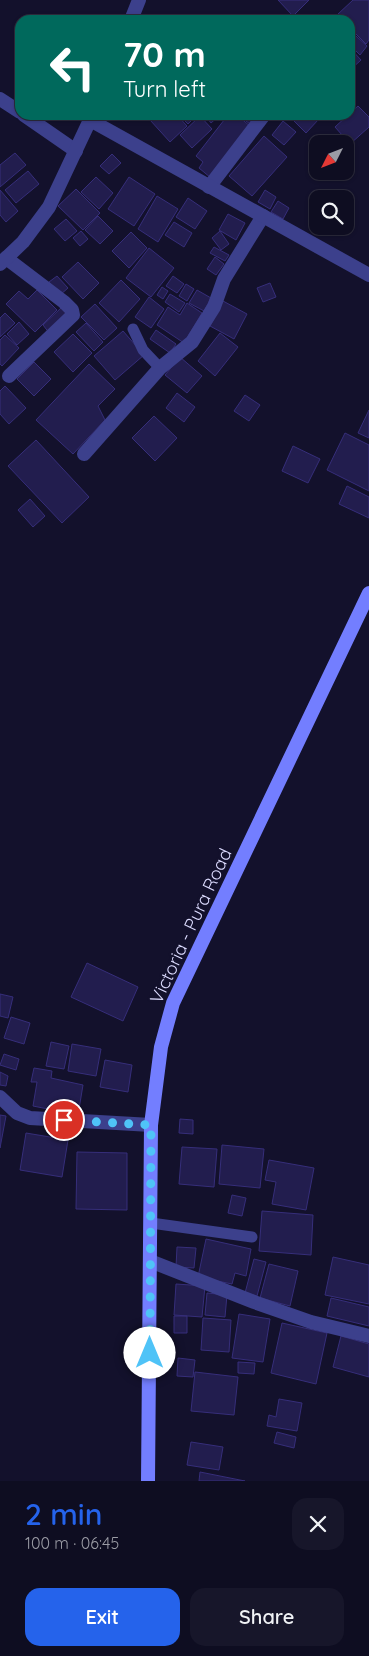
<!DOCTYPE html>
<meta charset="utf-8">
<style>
body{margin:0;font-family:Quicksand,sans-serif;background:#17162a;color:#f1f3f6;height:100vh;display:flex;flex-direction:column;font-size:19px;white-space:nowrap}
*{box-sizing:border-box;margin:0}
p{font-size:16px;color:#9b9ca5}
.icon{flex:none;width:28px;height:28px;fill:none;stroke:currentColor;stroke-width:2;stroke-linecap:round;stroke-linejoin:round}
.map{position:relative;height:1481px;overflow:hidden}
.sheet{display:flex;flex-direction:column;background:#0e0d21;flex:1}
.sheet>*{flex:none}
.hud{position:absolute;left:15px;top:15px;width:340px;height:105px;border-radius:15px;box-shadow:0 1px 4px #0004,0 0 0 1px #2e2d3f;background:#00695c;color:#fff;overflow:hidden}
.needle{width:32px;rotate:228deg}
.tools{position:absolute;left:309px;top:135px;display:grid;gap:10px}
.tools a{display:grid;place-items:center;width:45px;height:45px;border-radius:10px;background:#0e0d21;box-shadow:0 1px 4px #0004,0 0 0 1px #2e2d3f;font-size:25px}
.pin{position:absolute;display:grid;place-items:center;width:42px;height:42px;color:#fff;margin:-21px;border:2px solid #fff;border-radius:50%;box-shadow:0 1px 5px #0007}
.me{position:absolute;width:55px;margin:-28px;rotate:0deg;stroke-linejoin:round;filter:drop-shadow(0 0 4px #0008)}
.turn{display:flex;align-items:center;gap:18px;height:105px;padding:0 25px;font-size:22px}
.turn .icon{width:65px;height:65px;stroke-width:2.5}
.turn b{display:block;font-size:35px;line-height:42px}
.round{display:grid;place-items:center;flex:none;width:52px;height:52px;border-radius:15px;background:#17162a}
.summary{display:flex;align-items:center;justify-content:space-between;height:85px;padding:0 25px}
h1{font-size:30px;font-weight:600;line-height:38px;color:#2563eb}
.button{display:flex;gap:10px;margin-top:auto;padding:10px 25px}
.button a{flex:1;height:58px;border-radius:15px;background:#2563eb;color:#fff;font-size:20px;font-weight:600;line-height:58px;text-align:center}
.button a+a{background:#17162a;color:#f1f3f6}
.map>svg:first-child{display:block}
.building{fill:#221d4e;stroke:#362e7a}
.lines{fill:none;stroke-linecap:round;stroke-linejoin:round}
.service{stroke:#3c408c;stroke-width:11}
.minor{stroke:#3c408c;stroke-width:14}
.tertiary{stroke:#3c408c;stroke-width:14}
.secondary{stroke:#737eff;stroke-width:14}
.route{stroke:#4fc3f7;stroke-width:9;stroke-dasharray:0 16.2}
.labels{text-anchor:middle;stroke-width:5;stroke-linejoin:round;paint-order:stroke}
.street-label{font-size:18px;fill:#dddcff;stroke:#13112c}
</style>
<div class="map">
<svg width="369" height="1481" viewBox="0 0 369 1481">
<rect width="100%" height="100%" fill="#13112c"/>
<path class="building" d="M278,0H309L293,16Z
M353,0H369V40L366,44L350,28V20H342L337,15Z
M356,36L367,46L360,55L350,45V42Z
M350,48L361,60L350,70Z
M358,106L369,117V127L350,144L335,127L348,115H350V113Z
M155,115H177L187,126L170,142L150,120Z
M179,115H197L188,124Z
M205,115H220L211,123Z
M228,115H237L251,127L211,178L199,168L203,162L196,156Z
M238,115H258L250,124Z
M294,115H315L319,119L306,133L291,118Z
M200,116L212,129L192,148L180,135Z
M283,121L296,132L284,145L272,135Z
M264,136L287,157L252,196L229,176Z
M15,153L26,165L0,187V165Z
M112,154L121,163L109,174L100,166Z
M28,171L39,184L16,203L5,190Z
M96,177L113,193L99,209L81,192Z
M129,177L155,194L134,226L108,209Z
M76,189L100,213L83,230L58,206Z
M0,190L18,211L6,222L0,215Z
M265,190L276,197L270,209L258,202Z
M157,196L178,209L158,242L138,229Z
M188,198L207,211L195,229L176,217Z
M278,201L289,208L283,219L271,212Z
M228,214L245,223L236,240L219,230Z
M98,216L113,231L100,244L85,230Z
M66,219L77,231L65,241L54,229Z
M174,222L192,233L184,247L165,235Z
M81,231L88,239L80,246L73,238Z
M220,231L229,244L221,250L212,238Z
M131,232L147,248L129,268L112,251Z
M214,247L229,255L225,261L210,253Z
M149,248L174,268L151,297L126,278Z
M215,257L224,264L216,275L207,269Z
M78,262L99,283L83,299L62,277Z
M57,276L68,288L60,295L49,282Z
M173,276L184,284L177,293L166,286Z
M121,280L140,299L119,322L99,303Z
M270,283L276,297L263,302L257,288Z
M186,284L194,289L187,301L179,296Z
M162,287L168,291L163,299L157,295Z
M37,290L57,310L35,332L6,304L19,291L28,299Z
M197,290L211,298L204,311L189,303Z
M170,294L185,303L179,312L165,302Z
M149,297L164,309L151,328L135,317Z
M223,301L247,314L234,339L210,326Z
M187,303L202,313L184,343L157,325L168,307L180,315Z
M95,304L117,328L104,340L81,317Z
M61,308L69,315L50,334L43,325Z
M5,313L15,323L0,337V318Z
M19,322L29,334L17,345L7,334Z
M86,323L103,342L94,351L76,332Z
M156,330L176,344L170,353L150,339Z
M123,331L144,355L115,380L94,356Z
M220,333L238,347L215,376L198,361Z
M73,334L92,353L73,372L54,352Z
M5,335L19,348L2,366L0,364V340Z
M180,357L202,376L187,393L165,375Z
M34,362L51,379L34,396L17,379Z
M89,364L115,389L98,406L105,420L73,454L36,420Z
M5,386L26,408L9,424L0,414V391Z
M177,393L195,407L184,422L166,408Z
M245,395L260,405L249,421L234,411Z
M369,410V438L358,433Z
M154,416L177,438L155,461L132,438Z
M345,433L369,445V491L327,470Z
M36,440L89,497L62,523L8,466Z
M293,446L320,459L308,483L282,471Z
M347,486L369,497V518L339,504Z
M30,499L45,516L33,527L18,510Z
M87,963L138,987L123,1021L71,997Z
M0,994L13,997L8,1018L0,1016Z
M11,1017L30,1023L24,1044L4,1038Z
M51,1042L69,1046L64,1069L46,1066Z
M72,1044L101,1049L96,1076L68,1071Z
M4,1054L19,1059L16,1070L0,1065Z
M105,1060L132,1065L128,1092L100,1087Z
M34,1068L52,1071L51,1078L83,1085L78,1115L33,1106L37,1082H31Z
M0,1072L8,1076L6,1086L0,1085Z
M0,1115L6,1116L0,1148Z
M180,1119L193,1120V1134L179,1133Z
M26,1133L68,1140L62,1177L20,1170Z
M222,1145L264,1149L260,1188L219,1184Z
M182,1147L217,1149L214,1187L179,1184Z
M77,1152L127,1153V1210L76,1209Z
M269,1160L314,1168L306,1210L272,1204L276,1182L265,1180Z
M232,1195L246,1198L242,1216L228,1213Z
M262,1211L313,1215L311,1255L259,1251Z
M206,1239L251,1249L246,1276L235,1273L232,1284L198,1277Z
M177,1247L196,1248L194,1268L176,1267Z
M333,1257L369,1265V1304L325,1295Z
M254,1259L266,1262L257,1296L245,1293Z
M269,1264L298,1271L290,1306L260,1298Z
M176,1284L205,1286L202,1317L174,1315Z
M207,1293L227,1295L225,1317L205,1315Z
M331,1298L369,1307V1326L327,1316Z
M239,1314L270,1319L263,1362L232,1358Z
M174,1316H187V1333H174Z
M203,1318L231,1320L229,1352L201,1350Z
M282,1323L327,1333L316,1384L271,1373Z
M341,1336L369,1344V1377L333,1367Z
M178,1358L195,1360L193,1377L177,1376Z
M238,1362L255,1363L254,1374L238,1373Z
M195,1372L238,1377L234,1415L191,1411Z
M279,1399L302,1403L297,1431L267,1426L269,1415L276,1417Z
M277,1432L296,1437L294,1448L274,1443Z
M191,1442L223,1447L219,1470L187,1465Z
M200,1472L245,1481H199Z"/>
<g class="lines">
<path class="service" d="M133,329L143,350L160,368
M151,1223L252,1237"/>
<path class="minor" d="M131,20L139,0
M0,99L20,112
M24,115L76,151
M209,187L264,115
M6,258L64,302L72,310L73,315L9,376
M84,454L160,368L192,342L214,307L224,279L263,216
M0,1097L17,1113L30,1118L151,1125
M150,1261L254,1302L311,1322L369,1336"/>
<path class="tertiary" d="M0,264L23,242L49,207L90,120L369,275"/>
<path class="secondary" d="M148,1481L151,1125L161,1047L173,1003L369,593"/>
</g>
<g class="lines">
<path class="route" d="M64,1120L151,1125L150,1353"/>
</g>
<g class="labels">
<g class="street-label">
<text transform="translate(191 926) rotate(-65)" y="6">Victoria - Pura Road</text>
</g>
</g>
</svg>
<div class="tools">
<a><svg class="needle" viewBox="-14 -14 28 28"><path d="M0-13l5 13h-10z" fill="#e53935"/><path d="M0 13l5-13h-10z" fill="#9b9ca5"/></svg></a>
<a><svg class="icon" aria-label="search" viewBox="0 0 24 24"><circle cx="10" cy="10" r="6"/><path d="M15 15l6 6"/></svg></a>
</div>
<div class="pin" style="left:64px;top:1120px;background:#d93025"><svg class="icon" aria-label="arrive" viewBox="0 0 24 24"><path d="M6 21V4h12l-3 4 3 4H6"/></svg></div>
<svg class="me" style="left:150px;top:1353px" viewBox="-20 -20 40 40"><circle r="19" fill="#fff"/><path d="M0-13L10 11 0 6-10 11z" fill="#4fc3f7"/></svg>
<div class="hud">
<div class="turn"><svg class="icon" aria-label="left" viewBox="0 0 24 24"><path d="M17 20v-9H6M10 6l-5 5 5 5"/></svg><div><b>70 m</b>Turn left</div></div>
</div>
</div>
<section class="sheet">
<div class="summary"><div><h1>2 min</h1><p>100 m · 06:45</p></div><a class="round"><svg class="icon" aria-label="close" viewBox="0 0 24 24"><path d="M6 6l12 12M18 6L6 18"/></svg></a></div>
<div class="button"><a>Exit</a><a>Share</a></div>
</section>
